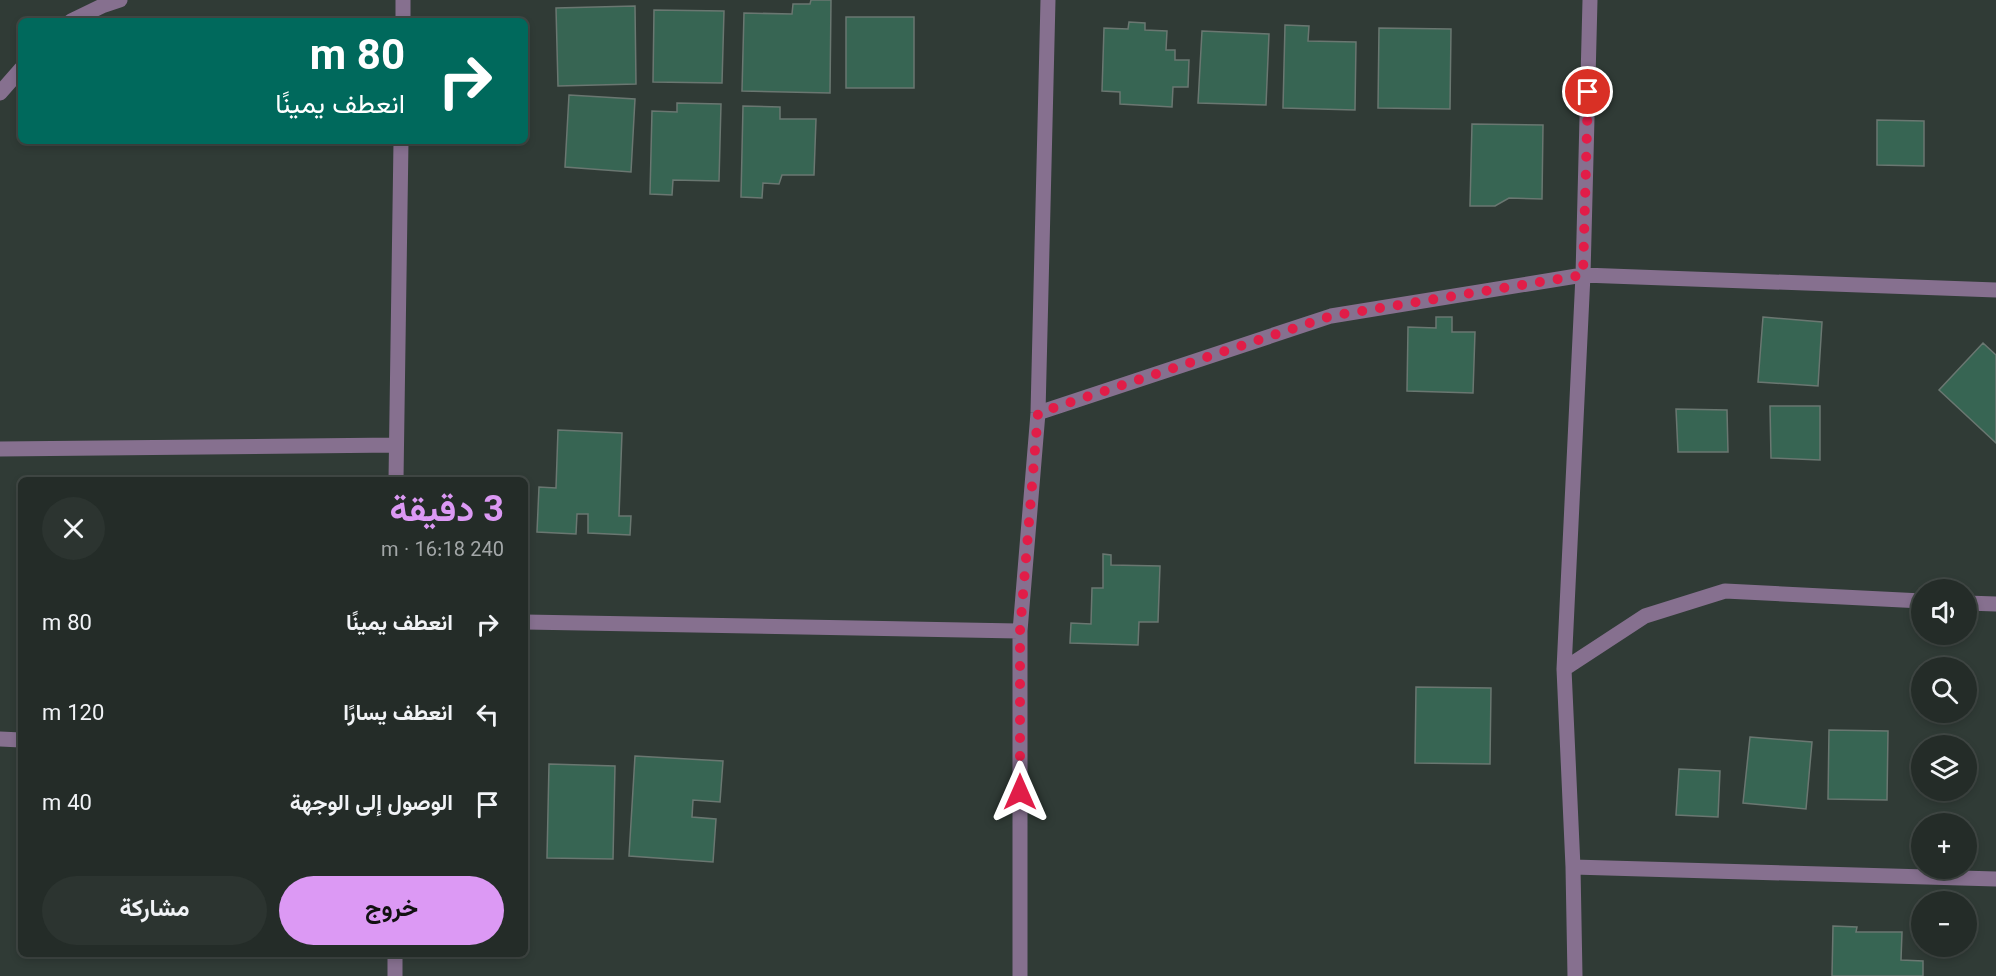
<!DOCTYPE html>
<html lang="ar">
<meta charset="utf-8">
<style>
body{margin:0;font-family:Georgia,Vazirmatn,serif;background:#2c3430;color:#f1f3f6;direction:rtl;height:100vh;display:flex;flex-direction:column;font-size:22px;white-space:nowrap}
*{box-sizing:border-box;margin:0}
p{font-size:20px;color:#a3a7a8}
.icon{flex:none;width:33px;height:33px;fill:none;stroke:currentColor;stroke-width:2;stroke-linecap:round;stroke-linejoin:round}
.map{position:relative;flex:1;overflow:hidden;direction:ltr}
.panel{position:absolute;left:18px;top:477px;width:510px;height:480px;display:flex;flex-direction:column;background:#242c28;border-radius:9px;box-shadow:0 3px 9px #0003,0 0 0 2px #414845;direction:rtl}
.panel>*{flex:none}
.top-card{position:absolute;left:18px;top:18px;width:510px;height:126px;border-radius:9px;box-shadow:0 3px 9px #0003,0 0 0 2px #414845;direction:rtl;background:#00695c;color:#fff;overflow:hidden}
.controls{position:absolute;left:1911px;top:579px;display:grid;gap:12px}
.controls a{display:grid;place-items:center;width:66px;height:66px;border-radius:50%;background:#242c28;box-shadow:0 3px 9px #0003,0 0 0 2px #414845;font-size:30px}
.pin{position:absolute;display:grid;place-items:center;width:51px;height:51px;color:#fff;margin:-26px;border:3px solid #fff;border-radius:50%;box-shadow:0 2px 6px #0007}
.me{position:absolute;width:66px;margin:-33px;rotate:0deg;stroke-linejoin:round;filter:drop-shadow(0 0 4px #0008)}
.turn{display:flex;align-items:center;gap:21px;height:126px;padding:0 24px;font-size:27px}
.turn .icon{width:78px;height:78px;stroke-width:2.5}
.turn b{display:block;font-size:42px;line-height:51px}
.round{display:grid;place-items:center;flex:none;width:63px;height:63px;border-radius:32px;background:#2c3430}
.summary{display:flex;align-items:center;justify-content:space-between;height:102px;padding:0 24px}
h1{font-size:36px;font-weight:700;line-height:45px;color:#dc99f4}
.primary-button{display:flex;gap:12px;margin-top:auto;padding:12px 24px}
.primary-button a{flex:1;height:69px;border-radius:36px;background:#dc99f4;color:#111;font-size:24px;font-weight:700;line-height:69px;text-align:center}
.primary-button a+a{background:#2c3430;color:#f1f3f6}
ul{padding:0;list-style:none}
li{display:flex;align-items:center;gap:18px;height:90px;padding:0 24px}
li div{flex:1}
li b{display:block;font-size:22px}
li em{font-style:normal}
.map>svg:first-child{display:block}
.building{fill:#376553;stroke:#6a7771;stroke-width:1.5}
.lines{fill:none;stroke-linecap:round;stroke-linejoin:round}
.minor{stroke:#86708f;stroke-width:15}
.route{stroke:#e11d48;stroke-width:10;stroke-dasharray:0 18}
</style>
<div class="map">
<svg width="1996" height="976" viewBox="0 0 1996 976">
<rect width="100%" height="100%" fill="#303b36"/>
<path class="building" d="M811,0H831L830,93L742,91L744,13L792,14L793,4H810Z
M635,6L636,84L558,86L556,8Z
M654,10L724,11L722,83L653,82Z
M846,17H914V88H846Z
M1129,22L1145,23V30L1167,31L1166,50H1175V60H1189L1188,87H1173L1172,107L1120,104V92L1102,91L1104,28L1128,29Z
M1285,25L1309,26L1308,41L1356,42L1355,110L1283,108Z
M1379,28L1451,29L1450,109L1378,108Z
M1202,31L1269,34L1266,105L1198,103Z
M569,95L635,99L631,172L565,167Z
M677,103L721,104L719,181L673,180L672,195L650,194L652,111L677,112Z
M743,106L780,107V119H816L814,175H782L779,184L763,183L762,198L741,197Z
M1877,120L1924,121V166L1877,165Z
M1472,124L1543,125L1542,199L1509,198L1495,206H1470Z
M1436,317H1452V332H1475L1473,393L1407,391L1408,327L1436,328Z
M1763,317L1822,322L1818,386L1758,382Z
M1983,343L1996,355V443L1939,390Z
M1770,406H1820V460L1771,458Z
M1676,409L1727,410L1728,452H1678Z
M558,430L622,433L619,516H631L630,535L588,533V514H577L576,534L537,532L539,487L556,488Z
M1103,554L1111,555V565L1160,566L1158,622H1139L1138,645L1070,643L1071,623L1091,624L1092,588H1103Z
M1416,687L1491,688L1490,764L1415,763Z
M1829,730L1888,731L1887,800L1828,799Z
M1750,737L1812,742L1806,809L1743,803Z
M635,756L723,761L720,802L693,800L692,817L716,819L713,862L629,856Z
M549,764L615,766L613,859L547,858Z
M1679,769L1720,771L1718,817L1676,815Z
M1833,926L1857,927L1856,932H1902L1901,960L1923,961V976H1832Z"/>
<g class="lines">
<path class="minor" d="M71,21L102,6L120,0
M403,21V0
M0,93L21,69
M1038,413L1331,316L1583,275L1996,290
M0,449L396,445
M396,480L401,141
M1966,603L1996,604
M525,622L1020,631
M1564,669L1645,616L1725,591L1922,601
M0,739L21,740
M1573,867L1996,879
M395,976V954
M1020,976V631L1038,413L1048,0
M1575,976L1573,867L1564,669L1583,275L1590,0"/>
</g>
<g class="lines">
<path class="route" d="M1020,792V631L1038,413L1331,316L1583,275L1588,92"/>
</g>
</svg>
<div class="controls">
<a><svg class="icon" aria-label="sound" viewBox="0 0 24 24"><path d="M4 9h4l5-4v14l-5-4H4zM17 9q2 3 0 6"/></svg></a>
<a><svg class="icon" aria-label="search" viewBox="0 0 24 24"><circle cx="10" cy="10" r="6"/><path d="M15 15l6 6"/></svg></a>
<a><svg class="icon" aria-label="layers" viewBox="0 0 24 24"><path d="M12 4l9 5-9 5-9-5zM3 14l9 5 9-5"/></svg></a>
<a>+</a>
<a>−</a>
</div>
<div class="pin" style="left:1588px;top:92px;background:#d93025"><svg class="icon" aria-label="arrive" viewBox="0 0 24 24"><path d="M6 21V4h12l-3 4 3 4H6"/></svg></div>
<svg class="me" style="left:1020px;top:792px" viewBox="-20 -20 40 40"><path d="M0-17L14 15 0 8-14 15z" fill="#e11d48" stroke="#fff" stroke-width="4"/></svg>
<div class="top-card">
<div class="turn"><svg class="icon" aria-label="right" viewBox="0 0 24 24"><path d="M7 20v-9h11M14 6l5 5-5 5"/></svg><div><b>80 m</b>انعطف يمينًا</div></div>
</div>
<section class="panel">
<div class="summary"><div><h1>3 دقيقة</h1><p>240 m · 16:18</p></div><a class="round"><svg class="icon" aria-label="close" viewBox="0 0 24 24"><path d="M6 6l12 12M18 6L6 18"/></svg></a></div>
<ul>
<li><svg class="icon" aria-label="right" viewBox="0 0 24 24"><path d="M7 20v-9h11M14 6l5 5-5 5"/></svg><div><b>انعطف يمينًا</b></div><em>80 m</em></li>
<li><svg class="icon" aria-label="left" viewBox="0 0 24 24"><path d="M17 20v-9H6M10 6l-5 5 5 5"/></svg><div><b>انعطف يسارًا</b></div><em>120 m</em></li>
<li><svg class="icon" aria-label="arrive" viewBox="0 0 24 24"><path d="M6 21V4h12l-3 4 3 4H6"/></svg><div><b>الوصول إلى الوجهة</b></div><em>40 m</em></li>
</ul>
<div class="primary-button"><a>خروج</a><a>مشاركة</a></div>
</section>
</div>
